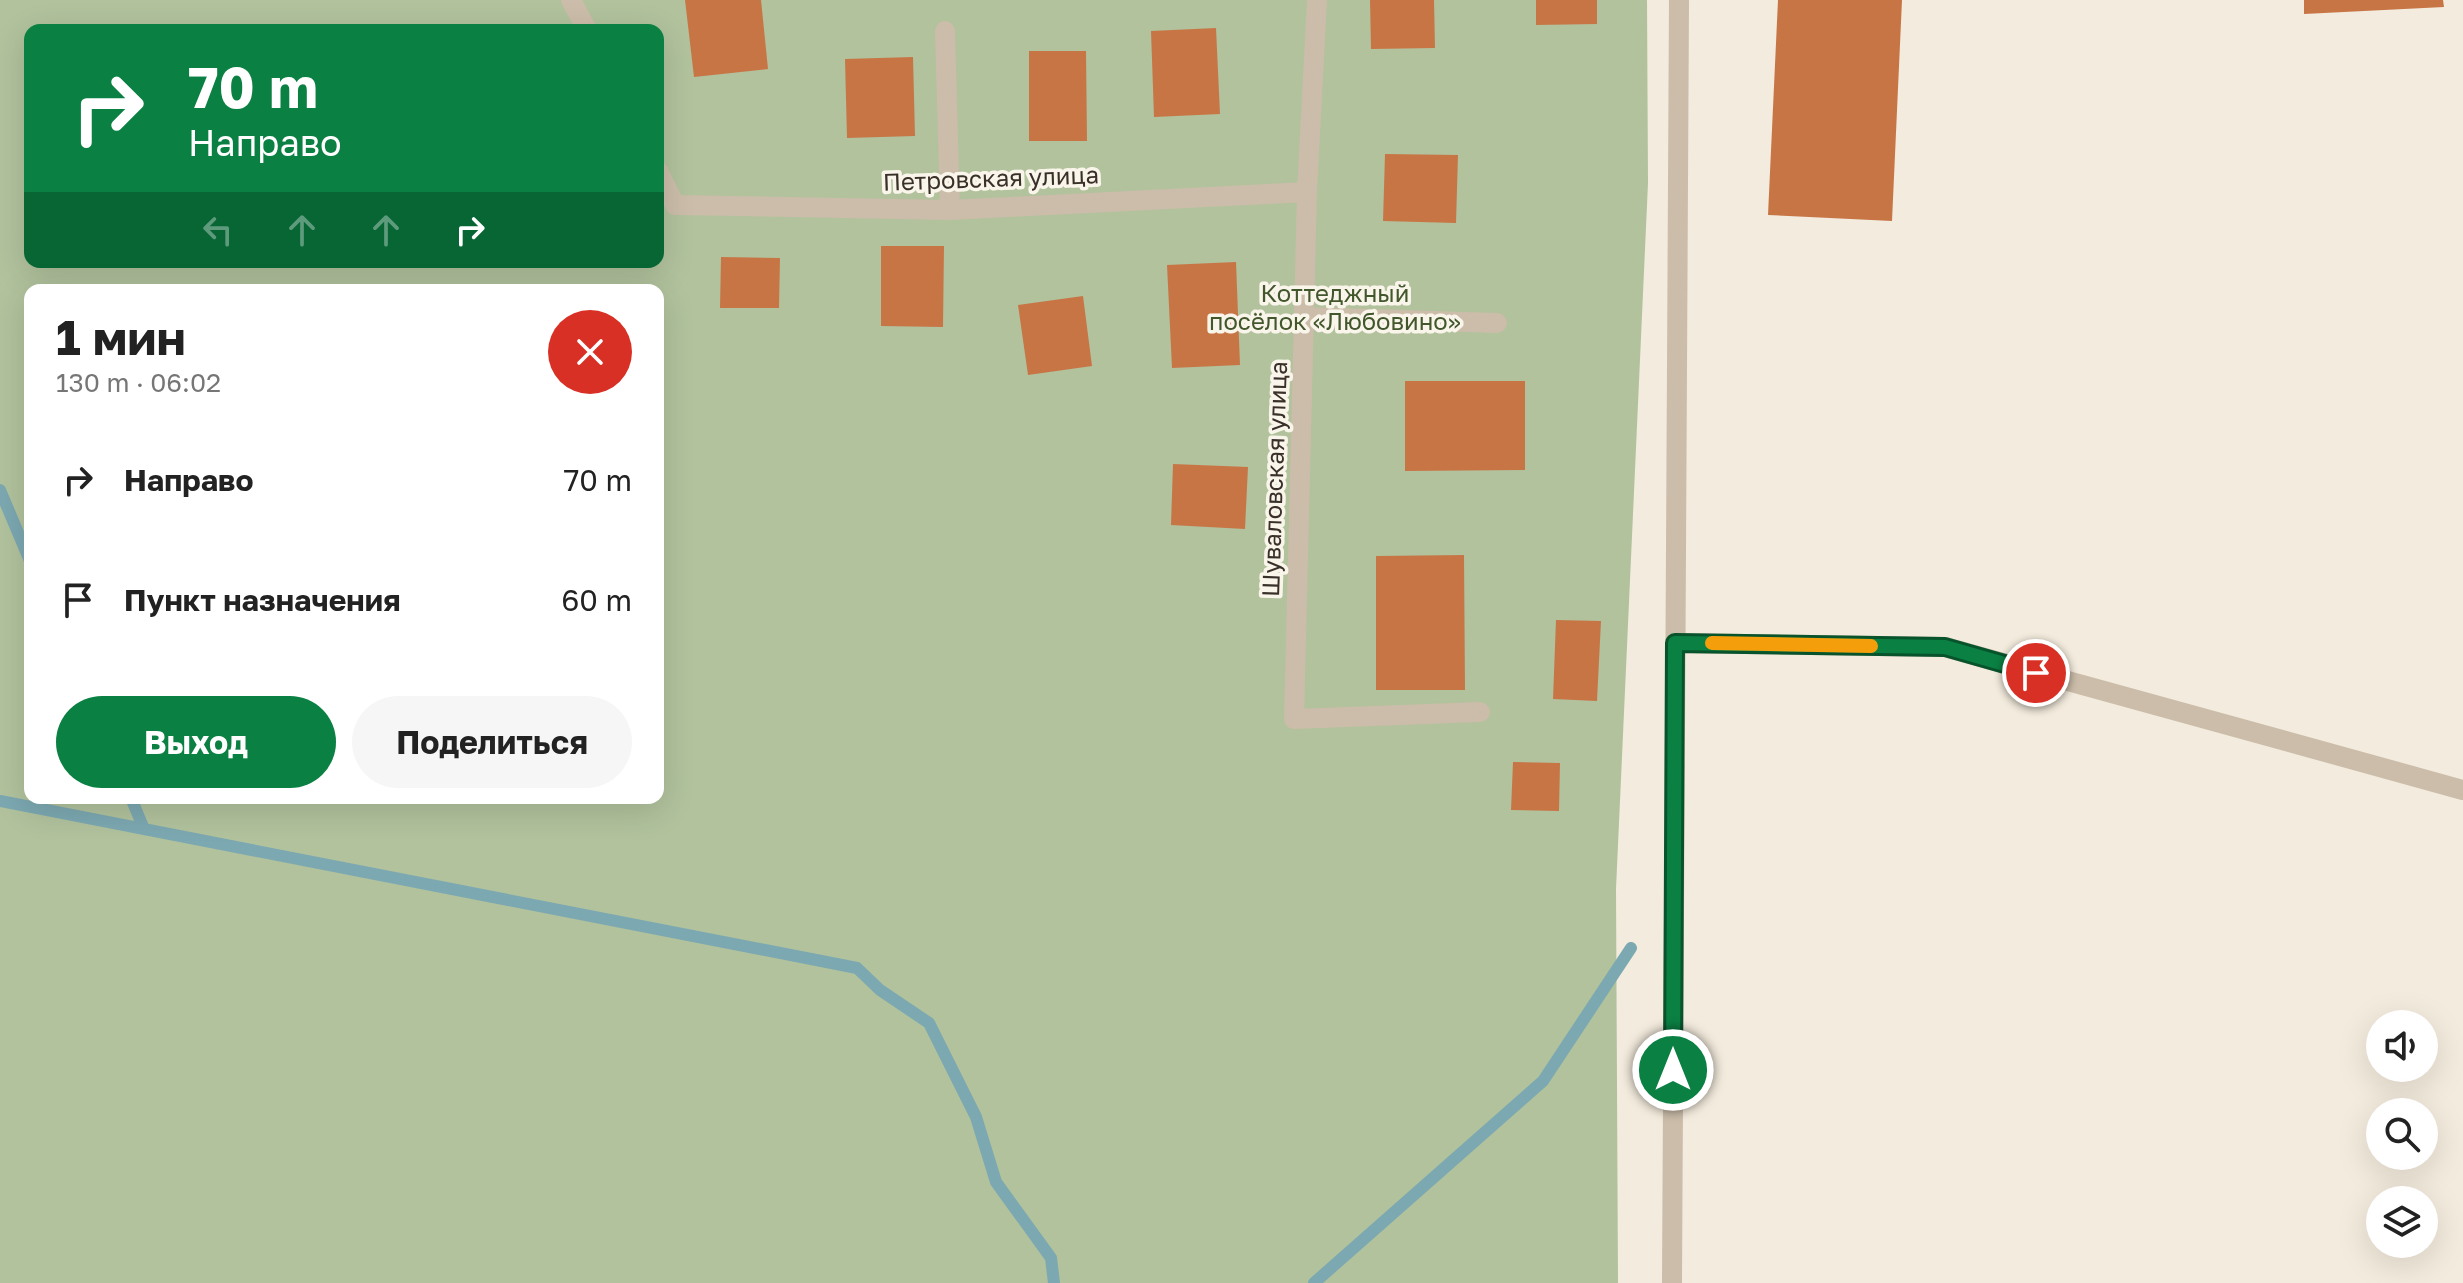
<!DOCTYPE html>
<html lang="ru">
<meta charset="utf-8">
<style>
body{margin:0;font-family:"Golos Text",sans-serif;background:#f6f6f6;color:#222;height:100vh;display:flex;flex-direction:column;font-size:30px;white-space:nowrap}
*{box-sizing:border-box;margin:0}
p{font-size:26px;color:#767676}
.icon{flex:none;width:44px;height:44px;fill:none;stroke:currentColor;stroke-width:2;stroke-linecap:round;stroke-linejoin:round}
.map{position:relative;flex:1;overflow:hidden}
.panel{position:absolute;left:24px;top:284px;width:640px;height:520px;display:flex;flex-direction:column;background:#fff;border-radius:16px;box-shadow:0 8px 32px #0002}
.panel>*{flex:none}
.hud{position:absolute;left:24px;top:24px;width:640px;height:244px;border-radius:16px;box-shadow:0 8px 32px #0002;background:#0b8043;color:#fff;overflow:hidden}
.buttons{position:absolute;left:2366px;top:1010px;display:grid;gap:16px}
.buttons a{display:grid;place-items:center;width:72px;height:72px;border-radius:50%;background:#fff;box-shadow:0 8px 32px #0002;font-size:40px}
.pin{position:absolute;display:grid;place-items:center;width:68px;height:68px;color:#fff;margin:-34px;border:4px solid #fff;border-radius:50%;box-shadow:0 2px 8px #0007}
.me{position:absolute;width:88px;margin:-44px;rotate:0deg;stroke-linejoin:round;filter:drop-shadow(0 0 6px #0008)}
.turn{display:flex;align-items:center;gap:28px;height:168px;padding:0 32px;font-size:36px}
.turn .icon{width:104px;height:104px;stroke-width:2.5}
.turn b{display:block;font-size:56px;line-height:68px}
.lanes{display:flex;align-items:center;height:76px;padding:0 32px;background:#0003;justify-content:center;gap:40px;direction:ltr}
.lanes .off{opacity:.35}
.round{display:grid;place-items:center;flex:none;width:84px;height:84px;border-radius:42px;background:#f6f6f6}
.headline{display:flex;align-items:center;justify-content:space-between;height:136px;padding:0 32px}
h1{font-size:48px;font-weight:700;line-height:60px}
.cta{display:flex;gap:16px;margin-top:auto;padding:16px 32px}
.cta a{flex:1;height:92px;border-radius:48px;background:#0b8043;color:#fff;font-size:32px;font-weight:700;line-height:92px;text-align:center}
.cta a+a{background:#f6f6f6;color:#222}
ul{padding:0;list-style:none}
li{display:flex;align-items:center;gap:24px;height:120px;padding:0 32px}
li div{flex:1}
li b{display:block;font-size:30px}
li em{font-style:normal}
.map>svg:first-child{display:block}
.green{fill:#b1c29d;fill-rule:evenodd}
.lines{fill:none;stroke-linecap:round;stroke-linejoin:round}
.stream{stroke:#7ca8b1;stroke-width:12}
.building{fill:#c87546}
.service{stroke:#cbbda9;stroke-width:20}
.minor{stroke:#cbbda9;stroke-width:20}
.route-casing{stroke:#07532c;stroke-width:20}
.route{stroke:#0b8043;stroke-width:14}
.slow{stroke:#f59e0b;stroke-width:14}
.labels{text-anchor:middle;stroke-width:7;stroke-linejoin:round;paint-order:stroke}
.street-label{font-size:24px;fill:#383029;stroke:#faf5ea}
.park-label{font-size:24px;fill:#42572c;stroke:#faf5ea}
</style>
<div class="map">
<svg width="2463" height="1283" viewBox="0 0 2463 1283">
<rect width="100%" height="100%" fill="#f3ebdd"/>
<path class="green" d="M0,0H1647L1648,183L1616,889L1618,1283H0ZM30,30H658V262H30ZM30,290H658V798H30Z"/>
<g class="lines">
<path class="stream" d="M0,490L30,561
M131,798L144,829
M0,801L857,968L880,990L929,1023L976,1117L996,1182L1051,1258L1054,1283
M1314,1283L1543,1081L1631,948"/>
</g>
<path class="building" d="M685,0H761L768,69L694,77Z
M1370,0H1434L1435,48L1371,49Z
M1536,0H1597V24L1536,25Z
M1778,0H1902L1892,221L1768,215Z
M2304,0H2443L2444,7L2304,14Z
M1216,28L1220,114L1154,117L1151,31Z
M1029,51H1086L1087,141H1029Z
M913,57L915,136L847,138L845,59Z
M1385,154L1458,155L1456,223L1383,221Z
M881,246H944L943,327L881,326Z
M721,257L780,258L779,308H720Z
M1236,262L1240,365L1172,368L1167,265Z
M1083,296L1092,366L1028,375L1018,305Z
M1405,381H1525V470L1405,471Z
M1173,464L1248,467L1245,529L1171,525Z
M1464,555L1465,690H1376V556Z
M1556,620L1601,621L1597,701L1553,699Z
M1513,762L1560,763L1559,811L1511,810Z"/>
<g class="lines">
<path class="service" d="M1675,643L1945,647L2463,790"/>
<path class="minor" d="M571,0L587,30
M1317,0L1307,192L1294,719L1480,712
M945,31L950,210
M658,171L675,205L950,210L1307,192
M1305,317L1497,323
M1672,1283L1679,0"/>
</g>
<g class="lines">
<defs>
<path id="route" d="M1673,1070L1675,643L1945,647L2036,673"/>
</defs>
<use href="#route" class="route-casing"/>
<use href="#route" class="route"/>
<path class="slow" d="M1712,643L1871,646"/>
</g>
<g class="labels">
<g class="street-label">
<text transform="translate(991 179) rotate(-2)" y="8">Петровская улица</text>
<text transform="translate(1275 479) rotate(-88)" y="8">Шуваловская улица</text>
</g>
<g class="park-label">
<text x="1335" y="302">Коттеджный<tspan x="1335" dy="28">посёлок «Любовино»</tspan></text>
</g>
</g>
</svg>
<div class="buttons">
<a><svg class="icon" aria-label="sound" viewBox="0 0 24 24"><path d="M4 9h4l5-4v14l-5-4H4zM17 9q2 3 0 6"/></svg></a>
<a><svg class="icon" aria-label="search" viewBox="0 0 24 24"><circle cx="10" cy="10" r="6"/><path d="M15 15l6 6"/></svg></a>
<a><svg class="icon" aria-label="layers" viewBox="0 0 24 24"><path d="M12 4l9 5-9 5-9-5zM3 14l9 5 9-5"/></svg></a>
</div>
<div class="pin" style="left:2036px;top:673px;background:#d93025"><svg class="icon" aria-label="arrive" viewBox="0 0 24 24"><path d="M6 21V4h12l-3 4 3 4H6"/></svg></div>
<svg class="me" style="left:1673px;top:1070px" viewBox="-20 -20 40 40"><circle r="17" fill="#0b8043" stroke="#fff" stroke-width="3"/><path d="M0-11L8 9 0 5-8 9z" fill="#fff"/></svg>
<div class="hud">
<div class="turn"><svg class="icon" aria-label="right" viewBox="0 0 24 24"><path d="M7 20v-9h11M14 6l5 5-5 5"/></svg><div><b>70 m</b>Направо</div></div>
<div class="lanes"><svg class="icon off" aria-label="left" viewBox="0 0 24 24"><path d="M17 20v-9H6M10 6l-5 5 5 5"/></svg><svg class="icon off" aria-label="ahead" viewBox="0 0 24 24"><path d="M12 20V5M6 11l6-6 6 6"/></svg><svg class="icon off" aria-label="ahead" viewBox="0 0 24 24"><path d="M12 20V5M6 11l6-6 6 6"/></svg><svg class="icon" aria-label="right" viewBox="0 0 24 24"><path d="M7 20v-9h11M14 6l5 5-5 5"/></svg></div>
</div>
<section class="panel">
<div class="headline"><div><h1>1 мин</h1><p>130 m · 06:02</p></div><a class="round" style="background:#d93025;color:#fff"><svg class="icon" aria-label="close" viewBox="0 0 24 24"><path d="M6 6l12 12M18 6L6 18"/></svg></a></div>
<ul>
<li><svg class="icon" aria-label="right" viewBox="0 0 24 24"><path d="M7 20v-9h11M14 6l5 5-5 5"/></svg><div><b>Направо</b></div><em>70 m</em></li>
<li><svg class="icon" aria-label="arrive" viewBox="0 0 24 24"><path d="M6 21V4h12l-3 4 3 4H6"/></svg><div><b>Пункт назначения</b></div><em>60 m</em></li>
</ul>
<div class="cta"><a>Выход</a><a>Поделиться</a></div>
</section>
</div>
